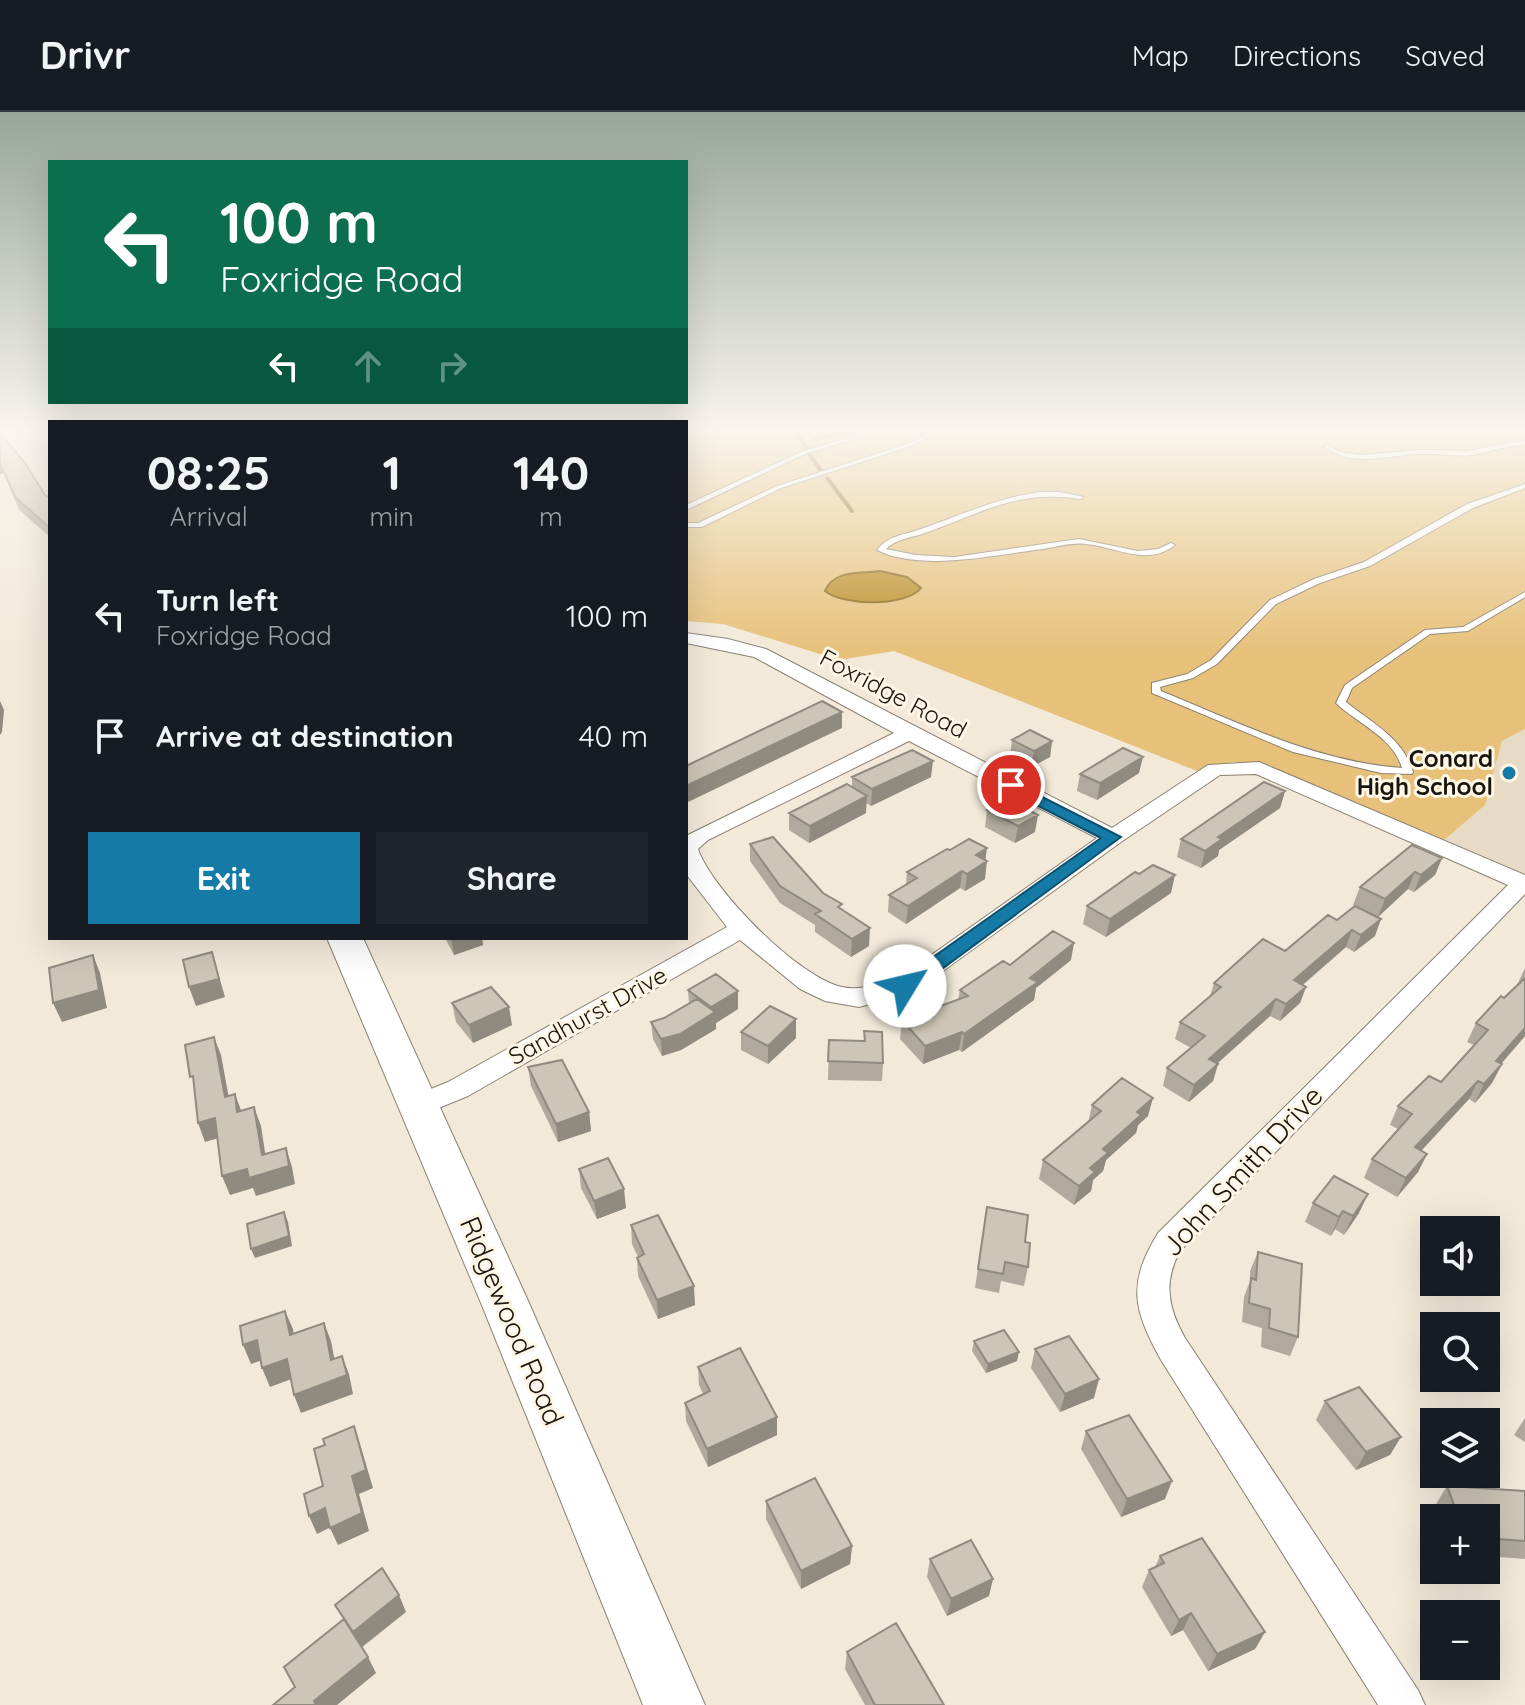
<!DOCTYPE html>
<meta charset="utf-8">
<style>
body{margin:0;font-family:Quicksand,sans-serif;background:#20242c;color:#f1f3f6;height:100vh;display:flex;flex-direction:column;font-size:30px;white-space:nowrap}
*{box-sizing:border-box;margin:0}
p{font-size:26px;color:#9ea1a6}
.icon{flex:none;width:44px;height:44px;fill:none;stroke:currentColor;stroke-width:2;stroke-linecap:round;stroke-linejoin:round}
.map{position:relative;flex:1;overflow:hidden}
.sheet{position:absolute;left:48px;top:308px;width:640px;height:520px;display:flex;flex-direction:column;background:#171b24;border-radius:0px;box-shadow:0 8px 32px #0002}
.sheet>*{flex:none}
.banner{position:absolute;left:48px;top:48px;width:640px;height:244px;border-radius:0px;box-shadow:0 8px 32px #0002;background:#0b6e4f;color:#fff;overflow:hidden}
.buttons{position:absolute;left:1420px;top:1104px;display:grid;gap:16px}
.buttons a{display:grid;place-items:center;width:80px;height:80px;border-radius:0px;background:#171b24;box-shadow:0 8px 32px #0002;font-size:40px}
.pin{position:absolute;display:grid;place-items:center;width:68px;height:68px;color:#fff;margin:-34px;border:4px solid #fff;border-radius:50%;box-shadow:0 2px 8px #0007}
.me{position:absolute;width:88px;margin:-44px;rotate:54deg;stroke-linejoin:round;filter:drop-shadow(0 0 6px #0008)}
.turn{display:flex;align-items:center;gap:28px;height:168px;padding:0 40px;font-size:36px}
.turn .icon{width:104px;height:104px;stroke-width:2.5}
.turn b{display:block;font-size:56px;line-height:68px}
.lanes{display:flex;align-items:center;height:76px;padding:0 40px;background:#0003;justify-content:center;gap:40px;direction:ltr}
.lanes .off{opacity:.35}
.eta{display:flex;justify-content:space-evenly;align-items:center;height:136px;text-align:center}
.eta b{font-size:48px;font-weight:800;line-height:56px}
.primary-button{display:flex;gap:16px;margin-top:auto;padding:16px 40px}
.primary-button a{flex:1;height:92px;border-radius:0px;background:#157ba6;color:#fff;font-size:32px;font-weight:800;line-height:92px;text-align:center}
.primary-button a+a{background:#20242c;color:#f1f3f6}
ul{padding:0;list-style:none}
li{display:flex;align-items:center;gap:24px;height:120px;padding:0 40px}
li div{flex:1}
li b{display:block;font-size:30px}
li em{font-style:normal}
header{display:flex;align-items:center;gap:48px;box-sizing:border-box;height:112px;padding:0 40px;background:#171b24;border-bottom:2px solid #363941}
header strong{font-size:38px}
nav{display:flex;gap:44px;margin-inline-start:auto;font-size:28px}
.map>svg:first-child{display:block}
.built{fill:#e8dbc5}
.green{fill:#e7c17a}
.water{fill:#bd8f25;stroke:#8c6a1e;stroke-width:2}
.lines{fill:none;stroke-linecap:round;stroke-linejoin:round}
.stream{stroke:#8c6a1e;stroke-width:4}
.service-casing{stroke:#898172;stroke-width:2}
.minor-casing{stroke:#898172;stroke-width:2}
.secondary-casing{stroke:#898172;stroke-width:2}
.service{fill:#fff;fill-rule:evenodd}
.minor{fill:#fff;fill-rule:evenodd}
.secondary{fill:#fff;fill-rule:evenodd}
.wall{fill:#b0a99c}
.shaded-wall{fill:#908a7f}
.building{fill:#cdc5b5;stroke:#908a7f;stroke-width:2}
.route{fill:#157ba6;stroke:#0e506c;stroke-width:2}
.poi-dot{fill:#157ba6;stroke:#fff6e6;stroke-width:3}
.labels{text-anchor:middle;stroke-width:6;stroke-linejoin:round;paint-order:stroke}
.street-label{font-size:24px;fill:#18150f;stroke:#fff6e6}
.poi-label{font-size:24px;font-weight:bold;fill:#18150f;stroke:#fff6e6;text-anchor:end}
.near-street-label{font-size:28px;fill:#18150f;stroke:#fff6e6}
</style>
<header>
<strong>Drivr</strong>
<nav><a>Map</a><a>Directions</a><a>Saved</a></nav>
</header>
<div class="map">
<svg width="1525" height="1593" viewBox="0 0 1525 1593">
<rect width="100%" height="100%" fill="#f2e9d9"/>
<path class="built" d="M1525,617V764L1443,729L1485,693L1502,629Z"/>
<path class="green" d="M686,317H1525V617L1502,629L1485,693L1443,729L1262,652L1233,650L1197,659L894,539L839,548L723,512L686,509Z"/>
<path class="water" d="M880,459L907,465L921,476C906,495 843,494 825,479C834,457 861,462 880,459Z"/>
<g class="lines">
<path class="stream" d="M795,317L806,336
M816,327L861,317
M810,343L821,359
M827,366L852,399"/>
<defs>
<path id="service" d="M876,317H886L805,342L686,398V393L801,340Z
M934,317H942L914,333L781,376L702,415H686V411H698L777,374L910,331Z
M1525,329V333C1506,333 1489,341 1470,343C1454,345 1437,341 1420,342C1387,343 1353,356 1324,335L1327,333L1340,340L1361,343L1419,338L1469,339L1506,331Z
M1525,372V376L1473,396L1370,454L1320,471L1276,492L1217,552L1193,566L1160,575L1161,579C1239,611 1317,650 1402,656C1393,625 1358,612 1336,591L1345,573L1425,518L1463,515L1525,480V485L1468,519L1430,522L1352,576L1346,590C1372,611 1403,626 1413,660L1412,662L1381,661L1293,640L1152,581V571L1187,562L1211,548L1270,488L1314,467L1364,450L1467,392Z
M1040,380H1060L1084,385L1080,387C1017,377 982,401 925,421C912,426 897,426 886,437L916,443L954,445L1079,427L1138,439L1158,437L1171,431L1175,433C1147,455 1117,435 1086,432C1072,430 1057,435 1043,437C995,443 921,460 877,438C888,423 905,423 921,417C961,403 997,386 1040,380Z"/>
<path id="minor" d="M686,521L728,527L766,537L1112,716L1208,653L1259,650L1525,763V782L1180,1139C1163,1170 1168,1196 1185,1226L1418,1578L1425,1593H1378L1161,1248C1133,1197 1127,1172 1158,1121L1508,773L1256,662L1220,663L1121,730L914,880L859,895L825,889L800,877L740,828L468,984L419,1004L409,1000L405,993L409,986L448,970L727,815L686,762V724L894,621L754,545L686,531ZM909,629L1097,726L896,868C878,872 861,879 842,875C799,866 712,778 698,737L708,728Z"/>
<path id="secondary" d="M327,826H363L529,1191L705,1593H643L481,1191Z"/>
</defs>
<use href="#service" class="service-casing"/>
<use href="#minor" class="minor-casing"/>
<use href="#secondary" class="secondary-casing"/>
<use href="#service" class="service"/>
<use href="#minor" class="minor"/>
<use href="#secondary" class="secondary"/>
</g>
<path class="wall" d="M0,321L45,383L50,386V425L19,398L4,362H0Z
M1012,628L1052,629L1050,645L1031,655L1010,644Z
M1139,661L1097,688L1077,679L1080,662Z
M852,665H931L871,694L866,691V701L809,731L789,718V701L852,675Z
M1285,679L1280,696L1219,738L1218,744L1201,756L1177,745L1181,727Z
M987,698L1035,720L1015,731L985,715Z
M750,732L823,781L842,798L869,834L851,845L815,820V813L780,791L750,749Z
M950,738L985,748V767L965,779L960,776L906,812L888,800L889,783L906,772L907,760Z
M1442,746L1435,763L1414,780L1408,777L1378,805L1353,793L1360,775Z
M1139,762L1171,781L1106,825L1083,812L1087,794Z
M1337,808L1375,824L1354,840L1346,835L1303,873L1306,875L1300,891L1280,909L1270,904L1217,952H1218L1213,969L1189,990L1163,974L1167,956L1191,936L1175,927L1180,910L1210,884L1214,871L1285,839Z
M445,826H482L483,833L454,843Z
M1071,848L1036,876L1034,888L962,940L959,938L923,952L900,927L902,908L958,888L960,878L1010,853Z
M1525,856V924L1501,952H1502L1492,971L1475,991L1469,987L1421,1039L1427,1042L1418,1060L1397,1085L1364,1066L1372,1047L1398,1017L1390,1013L1398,994L1441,970L1474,933L1467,930L1476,911L1517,873Z
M688,878L738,897L716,911V917L681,938L662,944L653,927L651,910L664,906L689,892Z
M452,891L512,913L473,931L456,910Z
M796,907V926L768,952L741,938V920Z
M864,919L883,951L882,969L828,968L829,928L864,929Z
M528,955L589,1000L591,1019L558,1030L531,974Z
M1092,993L1148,1004L1138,1013L1136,1021L1106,1048L1103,1059L1093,1068L1091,1079L1074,1093L1039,1067L1043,1048L1088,1011Z
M579,1057L626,1096L597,1107L581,1076Z
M1313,1091L1359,1101L1344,1123L1335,1117L1331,1124L1305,1110Z
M987,1095L1025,1130L1028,1155L1024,1174L1001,1169L999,1181L975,1176Z
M631,1113L695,1193L658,1207L638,1164L637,1146L638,1145L632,1132Z
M1258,1140L1298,1225L1290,1244L1261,1235L1262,1216L1242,1210L1244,1185L1250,1169V1159Z
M974,1229L1017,1249L986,1261L972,1239Z
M1035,1237L1094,1286L1060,1300L1031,1256Z
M698,1255L777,1305V1323L708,1355L686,1309L685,1291L703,1282L699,1273Z
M1325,1289L1390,1343L1356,1358L1316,1308Z
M1525,1306V1330L1514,1323Z
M1086,1319L1165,1387L1121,1405L1081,1337Z
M1447,1374L1525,1379V1447L1486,1444V1406H1441L1436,1392Z
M766,1389L852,1434L850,1452L801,1477L766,1407Z
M1160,1444L1265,1520L1255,1537L1208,1559L1183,1518L1171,1524L1142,1475L1149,1458L1155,1455Z
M930,1447L989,1484L947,1504L927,1465Z
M847,1540L944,1593H865L845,1557Z"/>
<path class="shaded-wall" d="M0,351L4,362H0Z
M0,589L4,598L2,620L0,623Z
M842,600V616L686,691V674Z
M1052,629L1050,645L1031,655L1034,639Z
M1143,645L1139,661L1097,688L1100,671Z
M933,649L931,665L871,694L872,677Z
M1285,679L1280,696L1219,738L1218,744L1201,756L1205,739L1218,725Z
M867,684L866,701L809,731L810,714Z
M1038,703L1035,720L1015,731L1018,714Z
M987,736L985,751L987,749L985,767L965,779L967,762L976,743Z
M1442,746L1435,763L1414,780L1421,763Z
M962,759L960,776L906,812L908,794Z
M1415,760L1408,777L1378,805L1385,787Z
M1175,763L1171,781L1106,825L1110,807Z
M1381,807L1375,824L1354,840L1361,823Z
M870,816L869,834L851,845L852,827Z
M1352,818L1346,835L1288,885L1294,868Z
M451,826H482L483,833L454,843Z
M1074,831L1071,848L1036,876L1034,888L962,940L964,922Z
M212,840L225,885L196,894L189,875Z
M93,843L100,861L107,896L62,910L53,891Z
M1306,875L1300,891L1280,909L1286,892Z
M738,879V897L716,911V917L681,938L662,944L661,927L711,903V895Z
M1276,887L1270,904L1203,964L1209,947Z
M509,895L512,913L473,931L469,913Z
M796,907V926L768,952V934Z
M1525,916V924L1487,968L1496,949Z
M962,920L959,938L923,952L925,934Z
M214,925L221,943L232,1003L225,985Z
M1218,952L1213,969L1189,990L1194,973Z
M1502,952L1492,971L1475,991L1484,972Z
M1478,969L1469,987L1407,1054L1415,1035Z
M235,982L242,1001L237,1000Z
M1153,986L1148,1004L1138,1013L1136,1021L1106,1048L1103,1059L1093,1068L1091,1079L1074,1093L1079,1074L1103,1037L1137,1000Z
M254,995L261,1014L268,1060L286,1036L292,1055L295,1072L256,1084L253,1076L230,1083L222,1064L247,1057L262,1043Z
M589,1000L591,1019L558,1030L556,1012Z
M215,1006L222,1025L205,1030L198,1011Z
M1427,1042L1418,1060L1397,1085L1406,1066Z
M624,1077L626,1096L597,1107L594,1089Z
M1368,1082L1359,1101L1344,1123L1353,1104Z
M1343,1099L1335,1117L1331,1124L1339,1105Z
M284,1100L288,1110L292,1134L255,1146L251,1137Z
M694,1174L695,1193L658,1207L657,1188Z
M285,1199L293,1217L297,1241L290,1223Z
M324,1211L331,1229L338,1266L331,1248Z
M257,1228L265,1247L251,1252L243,1233Z
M1019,1240L1017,1249L986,1261L988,1252Z
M342,1244L349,1262L353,1282L301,1301L294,1283Z
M287,1247L294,1266L270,1275L262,1256Z
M1099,1267L1094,1286L1060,1300L1065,1282Z
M777,1305V1323L708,1355L707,1337Z
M354,1314L360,1332L373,1376L359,1382L369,1419L338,1433L330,1416L352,1364Z
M1401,1325L1390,1343L1356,1358L1366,1340Z
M1172,1369L1165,1387L1121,1405L1127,1387Z
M325,1396L333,1414L317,1422L309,1404Z
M852,1434L850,1452L801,1477V1459Z
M993,1467L989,1484L947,1504L951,1487Z
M399,1483L406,1500L361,1536L353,1520Z
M1191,1501L1183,1518L1171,1524L1179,1508Z
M1265,1520L1255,1537L1208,1559L1217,1542Z
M368,1545L376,1561L337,1593H316L314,1589Z"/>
<path class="building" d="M0,321L25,351L45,383L50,386V416L15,385L0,351Z
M822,589L842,600L686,674V654Z
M1030,618L1052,629L1034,639L1012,628Z
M1123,636L1143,645L1100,671L1080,662Z
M912,638L933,649L872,677L852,665Z
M1264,670L1285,679L1218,725L1222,727L1205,739L1181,727Z
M847,672L867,684L810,714L789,701Z
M1007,687L1038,703L1018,714L987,698Z
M773,725L823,781L842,792L838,795L870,816L852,827L815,802L821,799L780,774L750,732Z
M969,727L987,736L976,743L987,749L967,762L962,759L908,794L889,783L917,766L907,760L947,737L950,738Z
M1412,733L1442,746L1421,763L1415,760L1385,787L1360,775Z
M1153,753L1175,763L1110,807L1087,794L1135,760L1139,762Z
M1355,794L1381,807L1361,823L1352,818L1294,868L1306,875L1286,892L1276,887L1209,947L1218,952L1194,973L1167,956L1205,924L1180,910L1221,875L1214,871L1263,827L1285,839L1328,803L1337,808Z
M1053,819L1074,831L1030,866L1038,870L964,922L962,920L925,934L902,908L968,884L960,878L1003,849L1010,853Z
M212,840L219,867L189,875L183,848Z
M93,843L99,878L53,891L49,856Z
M716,862L738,879L711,895L688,878Z
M1525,866V916L1496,949L1502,952L1484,972L1478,969L1415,1035L1427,1042L1406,1066L1372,1047L1412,1002L1398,994L1429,964L1441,970L1488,918L1476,911L1501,884L1504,886Z
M491,875L509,895L469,913L452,891Z
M697,887L715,900L680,922L661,927L651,910L664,906Z
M770,894L796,907L768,934L741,920Z
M864,919L882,920L883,951L828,949L829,928L865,929Z
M214,925L225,985L235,982L237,1000L254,995L262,1043L286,1036L289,1054L249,1066L247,1057L222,1064L215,1006L198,1011L193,964L190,965L185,933Z
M562,948L589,1000L556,1012L528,955Z
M1122,966L1153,986L1137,1000L1141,1003L1103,1037L1108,1041L1090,1056L1095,1060L1079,1074L1043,1048L1101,999L1092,993Z
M608,1046L624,1077L594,1089L579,1057Z
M1334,1064L1368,1082L1353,1104L1343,1099L1339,1105L1313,1091Z
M987,1095L1028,1103L1025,1130L1030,1131L1028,1155L1005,1150L1003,1162L978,1157Z
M284,1100L289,1124L251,1137L247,1112Z
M658,1103L694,1174L657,1188L637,1146L644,1142L631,1113Z
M1258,1140L1302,1152L1298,1225L1269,1216L1270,1197L1249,1191L1251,1166L1256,1168Z
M285,1199L290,1223L324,1211L331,1248L342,1244L347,1263L294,1283L287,1247L262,1256L257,1228L243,1233L240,1214Z
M1004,1218L1019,1240L988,1252L974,1229Z
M1069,1224L1099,1267L1065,1282L1035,1237Z
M740,1236L777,1305L707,1337L685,1291L710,1279L698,1255Z
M1359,1275L1401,1325L1366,1340L1325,1289Z
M1129,1303L1172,1369L1127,1387L1086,1319Z
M354,1314L366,1358L352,1364L362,1401L330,1416L325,1396L309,1404L304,1382L323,1374L314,1337L325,1333L323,1327Z
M815,1366L852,1434L801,1459L766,1389Z
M1447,1374L1525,1379V1429L1486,1426V1406H1459Z
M1202,1426L1265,1520L1217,1542L1191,1501L1179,1508L1149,1458L1164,1451L1160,1444Z
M971,1428L993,1467L951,1487L930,1447Z
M382,1456L399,1483L353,1520L335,1493Z
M344,1507L368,1545L314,1589L316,1593H273L295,1575L284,1555Z
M896,1511L944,1593H875L847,1540Z"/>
<linearGradient id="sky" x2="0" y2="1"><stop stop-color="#97a59a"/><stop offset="0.59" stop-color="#f9f5ee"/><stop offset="1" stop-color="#f9f5ee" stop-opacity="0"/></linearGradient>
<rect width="1525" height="540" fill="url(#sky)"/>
<path class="route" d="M1011,669L1121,725L912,879H898L896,874L898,870L1101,726L1005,677L1003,673Z"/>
<circle class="poi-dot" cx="1509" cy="661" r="8"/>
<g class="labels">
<g class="street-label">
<text transform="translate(893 582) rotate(28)" y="8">Foxridge Road</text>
<text transform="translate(588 904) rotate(-29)" y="8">Sandhurst Drive</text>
</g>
<g class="poi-label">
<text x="1493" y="655">Conard<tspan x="1493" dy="28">High School</tspan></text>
</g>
<g class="near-street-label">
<text transform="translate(1242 1059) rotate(-47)" y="10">John Smith Drive</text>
<text transform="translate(512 1209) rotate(67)" y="10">Ridgewood Road</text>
</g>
</g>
</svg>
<div class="buttons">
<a><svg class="icon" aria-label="sound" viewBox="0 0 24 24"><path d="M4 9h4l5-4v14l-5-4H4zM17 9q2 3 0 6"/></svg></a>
<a><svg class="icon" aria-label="search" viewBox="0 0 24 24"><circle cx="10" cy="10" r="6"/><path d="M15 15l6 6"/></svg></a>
<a><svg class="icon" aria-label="layers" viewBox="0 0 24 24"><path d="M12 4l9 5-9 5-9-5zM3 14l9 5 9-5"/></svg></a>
<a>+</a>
<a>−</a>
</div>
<div class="pin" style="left:1011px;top:673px;background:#d93025"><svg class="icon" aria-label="arrive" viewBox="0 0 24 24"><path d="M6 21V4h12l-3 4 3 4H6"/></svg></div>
<svg class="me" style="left:905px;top:874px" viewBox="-20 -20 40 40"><circle r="19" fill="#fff"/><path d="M0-13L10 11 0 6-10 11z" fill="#157ba6"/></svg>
<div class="banner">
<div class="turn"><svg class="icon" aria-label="left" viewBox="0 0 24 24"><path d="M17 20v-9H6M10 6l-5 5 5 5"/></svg><div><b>100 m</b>Foxridge Road</div></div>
<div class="lanes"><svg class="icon" aria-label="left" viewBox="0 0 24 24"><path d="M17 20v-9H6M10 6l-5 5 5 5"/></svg><svg class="icon off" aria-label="ahead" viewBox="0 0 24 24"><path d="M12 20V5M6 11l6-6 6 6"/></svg><svg class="icon off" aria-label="right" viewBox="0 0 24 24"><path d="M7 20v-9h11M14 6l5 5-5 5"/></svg></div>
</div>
<section class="sheet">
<div class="eta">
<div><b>08:25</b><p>Arrival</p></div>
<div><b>1</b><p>min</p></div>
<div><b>140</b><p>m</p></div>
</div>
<ul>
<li><svg class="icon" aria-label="left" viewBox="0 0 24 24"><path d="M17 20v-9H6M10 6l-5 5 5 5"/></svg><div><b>Turn left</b><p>Foxridge Road</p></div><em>100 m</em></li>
<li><svg class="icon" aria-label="arrive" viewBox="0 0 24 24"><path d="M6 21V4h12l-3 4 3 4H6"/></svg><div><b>Arrive at destination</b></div><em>40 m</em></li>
</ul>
<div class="primary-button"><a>Exit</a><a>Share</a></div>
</section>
</div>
